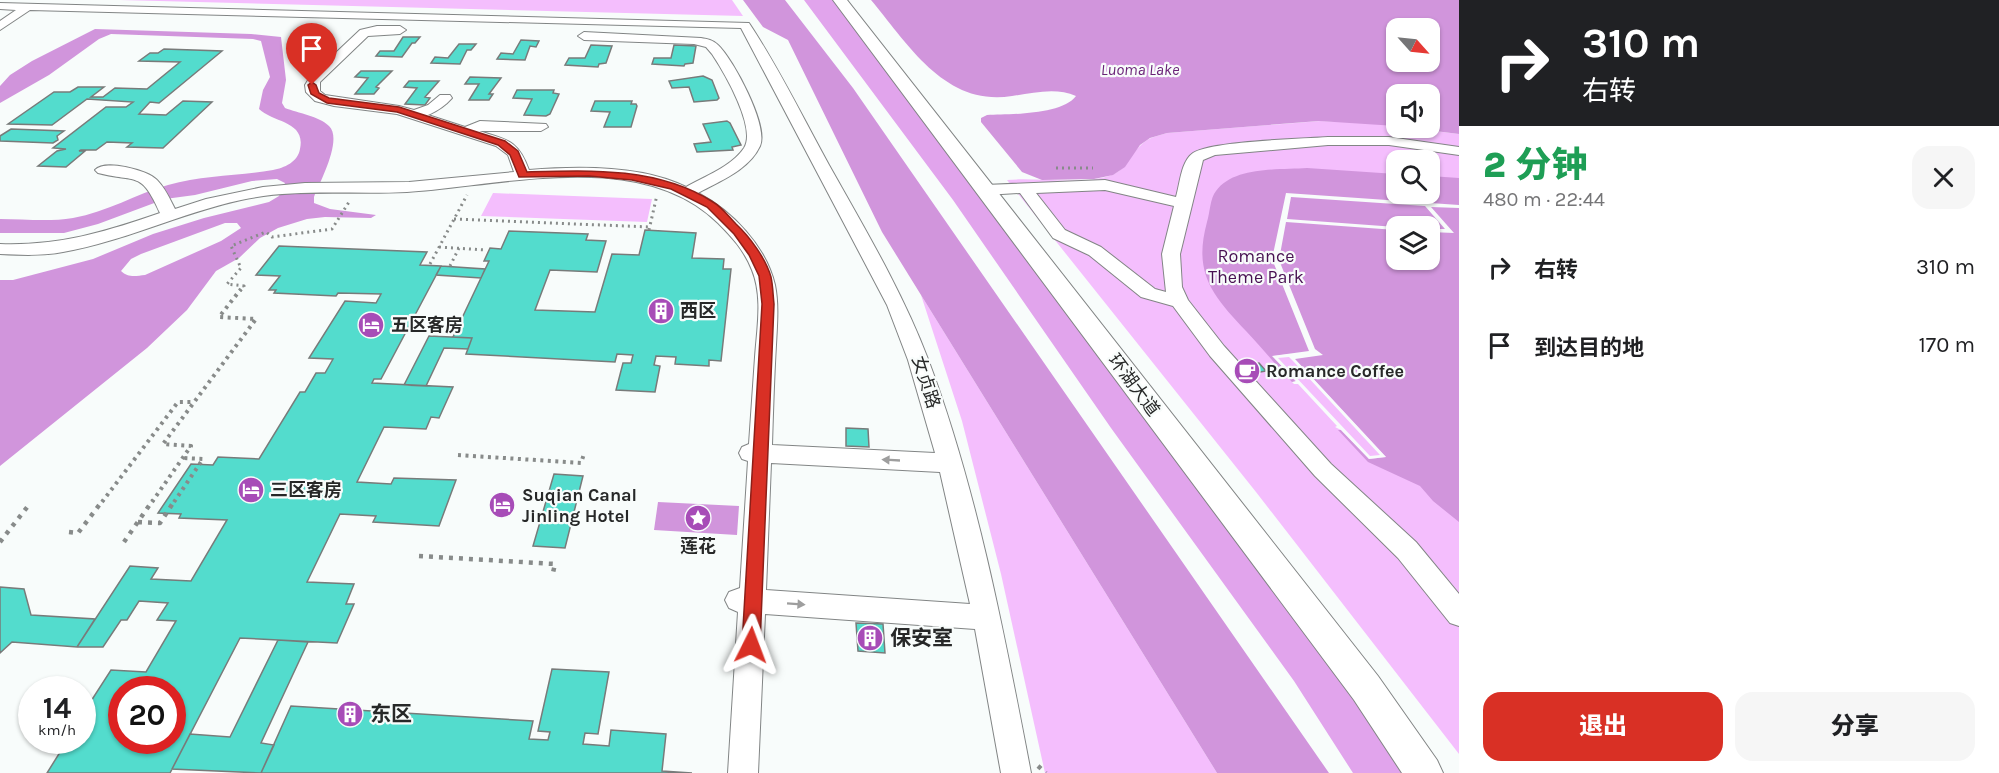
<!DOCTYPE html>
<html lang="zh">
<meta charset="utf-8">
<style>
body{margin:0;font-family:Karla,"Noto Sans SC",sans-serif;background:#f6f6f6;color:#202124;height:100vh;display:flex;flex-direction:column;font-size:22px;white-space:nowrap}
*{box-sizing:border-box;margin:0}
p{font-size:20px;color:#757577}
.icon{flex:none;width:33px;height:33px;fill:none;stroke:currentColor;stroke-width:2;stroke-linecap:round;stroke-linejoin:round}
.map{position:relative;flex:1;overflow:hidden}
.panel{display:flex;flex-direction:column;background:#fff;width:540px}
.panel>*{flex:none}
.hud{background:#202124;color:#fff;overflow:hidden}
.needle{width:39px;rotate:117deg}
.fabs{position:absolute;left:1386px;top:18px;display:grid;gap:12px}
.fabs a{display:grid;place-items:center;width:54px;height:54px;border-radius:12px;background:#fff;box-shadow:0 2px 4px #0004;font-size:30px}
.speed{position:absolute;left:18px;top:676px;display:flex;gap:12px;font-size:30px;font-weight:700;text-align:center}
.speed>*{display:grid;place-content:center;width:78px;height:78px;border-radius:50%;background:#fff;box-shadow:0 2px 4px #0004;line-height:1}
.speed small{font-size:15px;font-weight:400}
.speed .limit{border:9px solid #d22;background:#fff;color:#111}
.pin{position:absolute;display:grid;place-items:center;width:51px;height:51px;color:#fff;margin:-62px -26px;border-radius:50% 50% 50% 0;rotate:-45deg;box-shadow:0 0 6px #0007}
.pin .icon{rotate:45deg}
.me{position:absolute;width:66px;margin:-33px;rotate:3deg;stroke-linejoin:round;filter:drop-shadow(0 0 4px #0008)}
.turn{display:flex;align-items:center;gap:21px;height:126px;padding:0 24px;font-size:27px}
.turn .icon{width:78px;height:78px;stroke-width:2.5}
.turn b{display:block;font-size:42px;line-height:51px}
.round{display:grid;place-items:center;flex:none;width:63px;height:63px;border-radius:18px;background:#f6f6f6}
.summary{display:flex;align-items:center;justify-content:space-between;height:102px;padding:0 24px}
h1{font-size:36px;font-weight:800;line-height:45px;color:#1e9e55}
.primary-button{display:flex;gap:12px;margin-top:auto;padding:12px 24px}
.primary-button a{flex:1;height:69px;border-radius:18px;background:#d93025;color:#fff;font-size:24px;font-weight:800;line-height:69px;text-align:center}
.primary-button a+a{background:#f6f6f6;color:#202124}
ul{padding:0;list-style:none}
li{display:flex;align-items:center;gap:18px;height:78px;padding:0 24px}
li div{flex:1}
li b{display:block;font-size:22px}
li em{font-style:normal}
main{display:flex;flex:1;min-height:0}
.map>svg:first-child{display:block}
.green{fill:#f4befd;fill-rule:evenodd}
.forest{fill:#e1a4ec}
.water{fill:#d195dc;fill-rule:evenodd}
.pier{fill:#f8fcfb;fill-rule:evenodd}
.building{fill:#53dccd;stroke:#787b7a;stroke-width:1.5;fill-rule:evenodd}
.lines{fill:none;stroke-linecap:round;stroke-linejoin:round}
.minor-casing{stroke:#828585;stroke-width:2}
.major-casing{stroke:#828585;stroke-width:2}
.path-far2{stroke:#888b8a;stroke-width:3;stroke-dasharray:2 4;stroke-linecap:butt}
.path-far1{stroke:#888b8a;stroke-width:4;stroke-dasharray:3 4.5;stroke-linecap:butt}
.path{stroke:#888b8a;stroke-width:4.5;stroke-dasharray:4 6;stroke-linecap:butt}
.minor{fill:#fff;fill-rule:evenodd}
.major{fill:#fff;fill-rule:evenodd}
.oneway{fill:#9e9e9e}
.route{fill:#d93025;stroke:#8d1f18;stroke-width:1.5}
.labels{text-anchor:middle;stroke-width:4.5;stroke-linejoin:round;paint-order:stroke}
.far-water-label{font-size:16px;font-style:italic;fill:#6a2277;stroke:#f8fcfb}
.park-label{font-size:18px;fill:#481152;stroke:#f8fcfb}
.poi-label{font-size:18px;font-weight:bold;fill:#272828;stroke:#f8fcfb;text-anchor:start}
.street-label{font-size:18px;fill:#272828;stroke:#f8fcfb}
.near-poi-label{font-size:21px;font-weight:bold;fill:#272828;stroke:#f8fcfb;text-anchor:start}
</style>
<main>
<div class="map">
<svg width="1459" height="773" viewBox="0 0 1459 773">
<rect width="100%" height="100%" fill="#f8fcfb"/>
<path class="green" d="M120,0H732L743,16Z
M1320,121L1369,123L1459,134V754L1256,492L1007,180C1036,177 1088,186 1114,174C1127,168 1131,153 1142,144C1149,137 1158,136 1167,133ZM1396,160H1430V194H1396ZM1396,226H1430V260H1396Z
M493,193L652,199L647,222L481,216Z
M921,295L1217,773H1045L1001,574L962,421Z"/>
<path class="forest" d="M804,0H833L1356,698L1408,773H1353L1294,681L1111,428L953,200Z"/>
<path class="water" d="M743,0H785L853,88L1329,773H1217L882,232L788,40L763,27Z
M871,0H1459V134L1411,128H1430V94H1396V126L1319,121L1167,133L1150,138L1140,145L1125,167L1113,175L1094,179L1042,180L1022,172L981,122V118L987,115C1010,114 1062,115 1076,96C1056,87 1033,93 1012,96C945,107 908,44 871,0ZM1396,28H1430V62H1396Z
M95,29L251,34L281,37L286,80L282,103L285,108C298,113 319,116 329,126C343,139 320,182 314,197V203L330,209L376,215L371,218L325,217L307,219L278,228L260,238L239,258L216,271L187,310L147,348L0,466V280H13L93,259L153,234L204,218L269,202L279,196L285,183L277,179L252,181L195,195L165,199L98,224L64,233H0V219C24,219 49,222 73,218C107,212 136,194 168,185C203,175 238,176 273,170C284,168 298,162 300,149C306,121 274,123 259,109L263,90L270,77L261,41L253,39L111,34L99,39L49,75L0,103V86L10,75L32,61ZM225,223H237L241,228L221,241L145,275C136,276 128,278 121,271L131,259L141,254Z
M1307,168L1396,174V194H1430V176L1459,178V522L1433,501L1420,486L1368,462L1338,430H1341L1369,459L1386,457L1290,354L1273,356L1296,382H1292C1276,365 1262,348 1246,331C1212,295 1193,273 1207,222C1210,213 1210,198 1216,191C1234,166 1280,170 1307,168ZM1396,226H1430V260H1396Z
M658,502L739,506L737,535L654,530Z"/>
<path class="pier" d="M1286,193L1459,205V208L1431,207L1454,233L1430,232V229H1445L1425,206L1291,197L1287,219L1396,227V230L1286,222L1279,260L1315,349L1323,355L1295,359L1386,457L1369,459L1341,430L1335,427L1337,426L1298,384H1294L1292,382L1296,381L1272,356L1309,351L1272,259ZM1289,357L1293,361L1380,455L1370,456L1278,358Z"/>
<path class="building" d="M403,37H420L415,43H412L402,57L376,56L380,51H394Z
M521,40L539,41L536,47L530,46L525,60L497,59L501,53L513,54Z
M459,44H476L471,50H467L460,64L431,63L435,57L448,58Z
M591,45L612,46L606,63L599,64L598,67L565,65L569,58H585Z
M674,45L696,46L693,63L685,64L684,66L652,64L654,58H671Z
M164,49L222,51L159,103L150,102L139,114L166,115L183,101L212,102L163,148L127,147L132,143L107,142L96,150H81L79,151H85L66,167L38,166L57,151L66,149L53,148L106,107H126L133,102L87,99L52,125L8,124L54,92H70L78,87H104L91,97H103L115,88L147,89L180,62L139,61L150,53H158Z
M361,71H392L376,87L379,88L374,94H355L368,78L355,77Z
M703,76L712,80L719,98L717,100L694,102L689,87L672,88L669,81Z
M470,77L501,78L489,94H493L489,100H469L479,84H465Z
M409,81H439L425,97L430,98L425,105L405,104L417,88L404,87Z
M517,90H554L553,93L559,94L550,114L546,116L524,115L532,99L513,98Z
M595,101H632L631,104H636L637,106L631,127H604L610,112L591,111Z
M727,121L730,123L741,145L732,147L733,150L697,152L694,144L711,142L703,124Z
M11,129L64,131L57,136L58,140L53,143L0,141V136Z
M645,230L696,233L692,258L724,259L723,269H731L721,361L709,360V366L675,364L676,357L656,356L654,365L660,366L655,392L616,390L623,363H631L633,355L617,354L615,362L466,354L472,338L453,337L489,261H484L490,248L501,249L509,231L588,234L586,240L606,241L597,272L550,270L535,310L595,312L612,254L639,255Z
M279,246L427,252L420,265L441,266L381,379H374L372,383L453,387L439,418L431,417L426,429L384,427L357,482L391,484L394,478L456,480L439,526L373,522L376,516L340,514L307,582L354,584L346,604H354L337,643L240,638L170,773H47L67,741H82V715L111,670L146,672L176,621L157,620L168,603L139,601L127,620H121L103,647H77L130,566L158,568L151,579L191,581L227,520L179,518L181,514L158,513L191,464L213,465L218,457L259,459L300,392H305L316,373H325L333,359L309,358L345,301L376,303L381,294L338,293L336,296L274,293L276,290H269L280,276L256,275ZM122,690H172V741H122Z
M441,266L485,269L481,278L436,275Z
M429,336L472,338L468,349L444,348L426,386L404,385Z
M1259,363L1266,371L1243,375L1236,367Z
M846,428L868,429L869,447L846,446Z
M554,474L583,476L565,548L533,546Z
M0,587L24,589L31,615L95,619L77,647L12,642L0,653Z
M856,623L883,624L885,653L858,651Z
M278,640L308,642L261,743L274,745L261,773L172,769L190,734L230,737Z
M552,669L609,672L598,734L585,733L583,744L609,746L611,730L666,734L662,771L692,773H261L291,706L533,721L529,739L548,740L550,732L538,731Z"/>
<g class="lines">
<defs>
<path id="minor" d="M0,3L749,23C779,68 803,118 829,165C865,229 902,291 928,359C977,489 1005,637 1031,773H1001L975,629L765,614L758,773H728L738,612L729,608L725,600L729,592L740,588L748,461L742,459L739,453L742,447L749,444C751,415 753,386 755,357C757,328 763,297 752,270C744,250 732,237 718,223C640,147 504,186 407,192C352,195 296,188 241,200C181,213 125,241 63,252C42,256 21,255 0,254V244C59,246 105,232 160,213C141,170 137,183 98,173L95,170C105,159 148,170 157,180C165,188 170,199 175,209L206,199L263,187L305,183L409,182L514,172L508,155L496,146L397,114L334,106L315,101L306,92L305,85L310,77L360,30L377,26H400L406,30L400,34L368,36L320,82V91L325,95L399,106L414,110L428,105L440,95H450L452,98C445,106 437,111 428,115L465,127L480,121L546,124L548,127L541,131H479C508,140 518,140 529,170C577,166 642,165 686,187C705,176 731,167 744,148C757,128 724,72 712,54L706,47L694,44L584,40L578,36L584,32L701,38C707,39 713,40 718,45C733,59 769,126 760,146C749,170 720,181 698,193C732,211 766,246 775,285C779,305 777,325 776,345C774,378 773,412 772,445L935,453L908,360L887,305L741,28L30,10L0,30V21L16,10L0,9ZM771,463L940,472L970,604L766,590Z
M1328,137H1389L1459,147V155L1389,145H1328L1215,155L1203,160L1180,254L1182,287L1188,300L1224,346L1331,464L1416,542L1459,594V626L1450,623L1398,558L1315,476L1210,356L1173,306L1141,297L1089,255L1053,238L1020,193L985,195L977,190L985,185L1105,180L1176,197C1180,184 1181,161 1193,153C1211,141 1301,139 1328,137ZM1105,190L1174,206L1162,254L1166,292L1155,289L1101,247L1065,230L1036,193Z"/>
<path id="major" d="M833,0H847L1378,676L1437,760L1443,773H1402L1354,700Z"/>
</defs>
<use href="#minor" class="minor-casing"/>
<use href="#major" class="major-casing"/>
<path class="path-far2" d="M1056,168H1093
M454,219L650,227
M649,230L657,195
M439,247L486,250
M430,264L467,195
M450,266L459,248
M240,291L244,286L227,284L241,268L231,246L266,232L272,237L332,229L349,202"/>
<path class="path-far1" d="M458,455L581,463L584,454
M102,502L178,402H194
M152,502L191,446L163,444L256,319L219,317L241,289
M174,502L203,459L183,458"/>
<path class="path" d="M138,522L160,523L175,500
M69,532L78,533L103,500
M0,542L28,506
M124,542L153,500
M419,556L555,564L552,577
M1038,766L1046,773"/>
<use href="#minor" class="minor"/>
<use href="#major" class="major"/>
</g>
<defs><path id="oneway-solid" d="M-6-.8H1V-3.2L6.5 0L1 3.2V.8H-6Z" transform="scale(1.5)"/></defs>
<g class="oneway">
<use href="#oneway-solid" transform="translate(891 460) rotate(-177)"/>
<use href="#oneway-solid" transform="translate(796 604) rotate(4)"/>
</g>
<path class="route" d="M312,82L316,85L319,93L329,98L399,107L505,141L518,151L527,172C590,170 658,167 713,202C722,207 729,217 736,224C750,237 766,259 771,277C773,286 773,296 774,304L760,645L757,651L751,654L745,651L742,645L762,304L759,276L749,255L734,234L707,207L671,189L632,180L589,176L519,177L510,155L498,145L397,112L327,103L311,94L308,85Z"/>
<defs>
<symbol id="building-disc" viewBox="-11 -11 22 22"><circle r="9.5" fill="#a74cb7" stroke="#f8fcfb"/><path d="M-4-6H4V6H1V3H-1V6H-4ZM-2.5-4.3h1.7v1.8h-1.7ZM.8-4.3h1.7v1.8H.8ZM-2.5-1h1.7V.8h-1.7ZM.8-1h1.7V.8H.8Z" fill="#fff"/></symbol>
<symbol id="hotel-disc" viewBox="-11 -11 22 22"><circle r="9.5" fill="#a74cb7" stroke="#f8fcfb"/><path d="M-6-4.5h1.5V1H6V5H4.5V3h-9V5H-6ZM-4 0a1.8 1.8 0 1 1 3.6 0ZM.5 0V-2.5h3Q6-2.5 6 0Z" fill="#fff"/></symbol>
<symbol id="cafe-disc" viewBox="-11 -11 22 22"><circle r="9.5" fill="#a74cb7" stroke="#f8fcfb"/><path d="M-5.5-4.5H6V0H3Q3 3.5 0 3.5H-2.5Q-5.5 3.5-5.5 0ZM3-3.2v2h1.7v-2ZM-6 4.5H4V6H-6Z" fill="#fff"/></symbol>
<symbol id="sight-disc" viewBox="-11 -11 22 22"><circle r="9.5" fill="#a74cb7" stroke="#f8fcfb"/><path d="M0-6L1.8-2.2L6-1.7L2.9 1.2L3.7 5.4L0 3.3L-3.7 5.4L-2.9 1.2L-6-1.7L-1.8-2.2Z" fill="#fff"/></symbol>
</defs>
<g fill-rule="evenodd">
<use href="#building-disc" x="646" y="296" width="30" height="30"/>
<use href="#hotel-disc" x="356" y="310" width="30" height="30"/>
<use href="#cafe-disc" x="1232" y="356" width="30" height="30"/>
<use href="#hotel-disc" x="236" y="475" width="30" height="30"/>
<use href="#hotel-disc" x="487" y="490" width="30" height="30"/>
<use href="#sight-disc" x="683" y="503" width="30" height="30"/>
<use href="#building-disc" x="855" y="623" width="30" height="30"/>
<use href="#building-disc" x="335" y="699" width="30" height="30"/>
</g>
<g class="labels">
<g class="far-water-label">
<text x="1140" y="75">Luoma Lake</text>
</g>
<g class="park-label">
<text x="1256" y="262">Romance<tspan x="1256" dy="21">Theme Park</tspan></text>
</g>
<g class="poi-label">
<text x="680" y="317">西区</text>
<text x="391" y="331">五区客房</text>
<text x="1266" y="377">Romance Coffee</text>
<text x="270" y="496">三区客房</text>
<text x="522" y="501">Suqian Canal<tspan x="522" dy="21">Jinling Hotel</tspan></text>
<text x="698" y="552" text-anchor="middle">莲花</text>
</g>
<g class="street-label">
<text transform="translate(926 382) rotate(72)" y="6">女贞路</text>
<text transform="translate(1134 385) rotate(53)" y="6">环湖大道</text>
</g>
<g class="near-poi-label">
<text x="890" y="645">保安室</text>
<text x="370" y="721">东区</text>
</g>
</g>
</svg>
<div class="fabs">
<a><svg class="needle" viewBox="-14 -14 28 28"><path d="M0-13l5 13h-10z" fill="#e53935"/><path d="M0 13l5-13h-10z" fill="#757577"/></svg></a>
<a><svg class="icon" aria-label="sound" viewBox="0 0 24 24"><path d="M4 9h4l5-4v14l-5-4H4zM17 9q2 3 0 6"/></svg></a>
<a><svg class="icon" aria-label="search" viewBox="0 0 24 24"><circle cx="10" cy="10" r="6"/><path d="M15 15l6 6"/></svg></a>
<a><svg class="icon" aria-label="layers" viewBox="0 0 24 24"><path d="M12 4l9 5-9 5-9-5zM3 14l9 5 9-5"/></svg></a>
</div>
<div class="speed"><div>14<small>km/h</small></div><div class="limit">20</div></div>
<div class="pin" style="left:312px;top:85px;background:#d93025"><svg class="icon" aria-label="arrive" viewBox="0 0 24 24"><path d="M6 21V4h12l-3 4 3 4H6"/></svg></div>
<svg class="me" style="left:751px;top:645px" viewBox="-20 -20 40 40"><path d="M0-17L14 15 0 8-14 15z" fill="#d93025" stroke="#fff" stroke-width="4"/></svg>
</div>
<section class="panel">
<div class="hud">
<div class="turn"><svg class="icon" aria-label="right" viewBox="0 0 24 24"><path d="M7 20v-9h11M14 6l5 5-5 5"/></svg><div><b>310 m</b>右转</div></div>
</div>
<div class="summary"><div><h1>2 分钟</h1><p>480 m · 22:44</p></div><a class="round"><svg class="icon" aria-label="close" viewBox="0 0 24 24"><path d="M6 6l12 12M18 6L6 18"/></svg></a></div>
<ul>
<li><svg class="icon" aria-label="right" viewBox="0 0 24 24"><path d="M7 20v-9h11M14 6l5 5-5 5"/></svg><div><b>右转</b></div><em>310 m</em></li>
<li><svg class="icon" aria-label="arrive" viewBox="0 0 24 24"><path d="M6 21V4h12l-3 4 3 4H6"/></svg><div><b>到达目的地</b></div><em>170 m</em></li>
</ul>
<div class="primary-button"><a>退出</a><a>分享</a></div>
</section>
</main>
